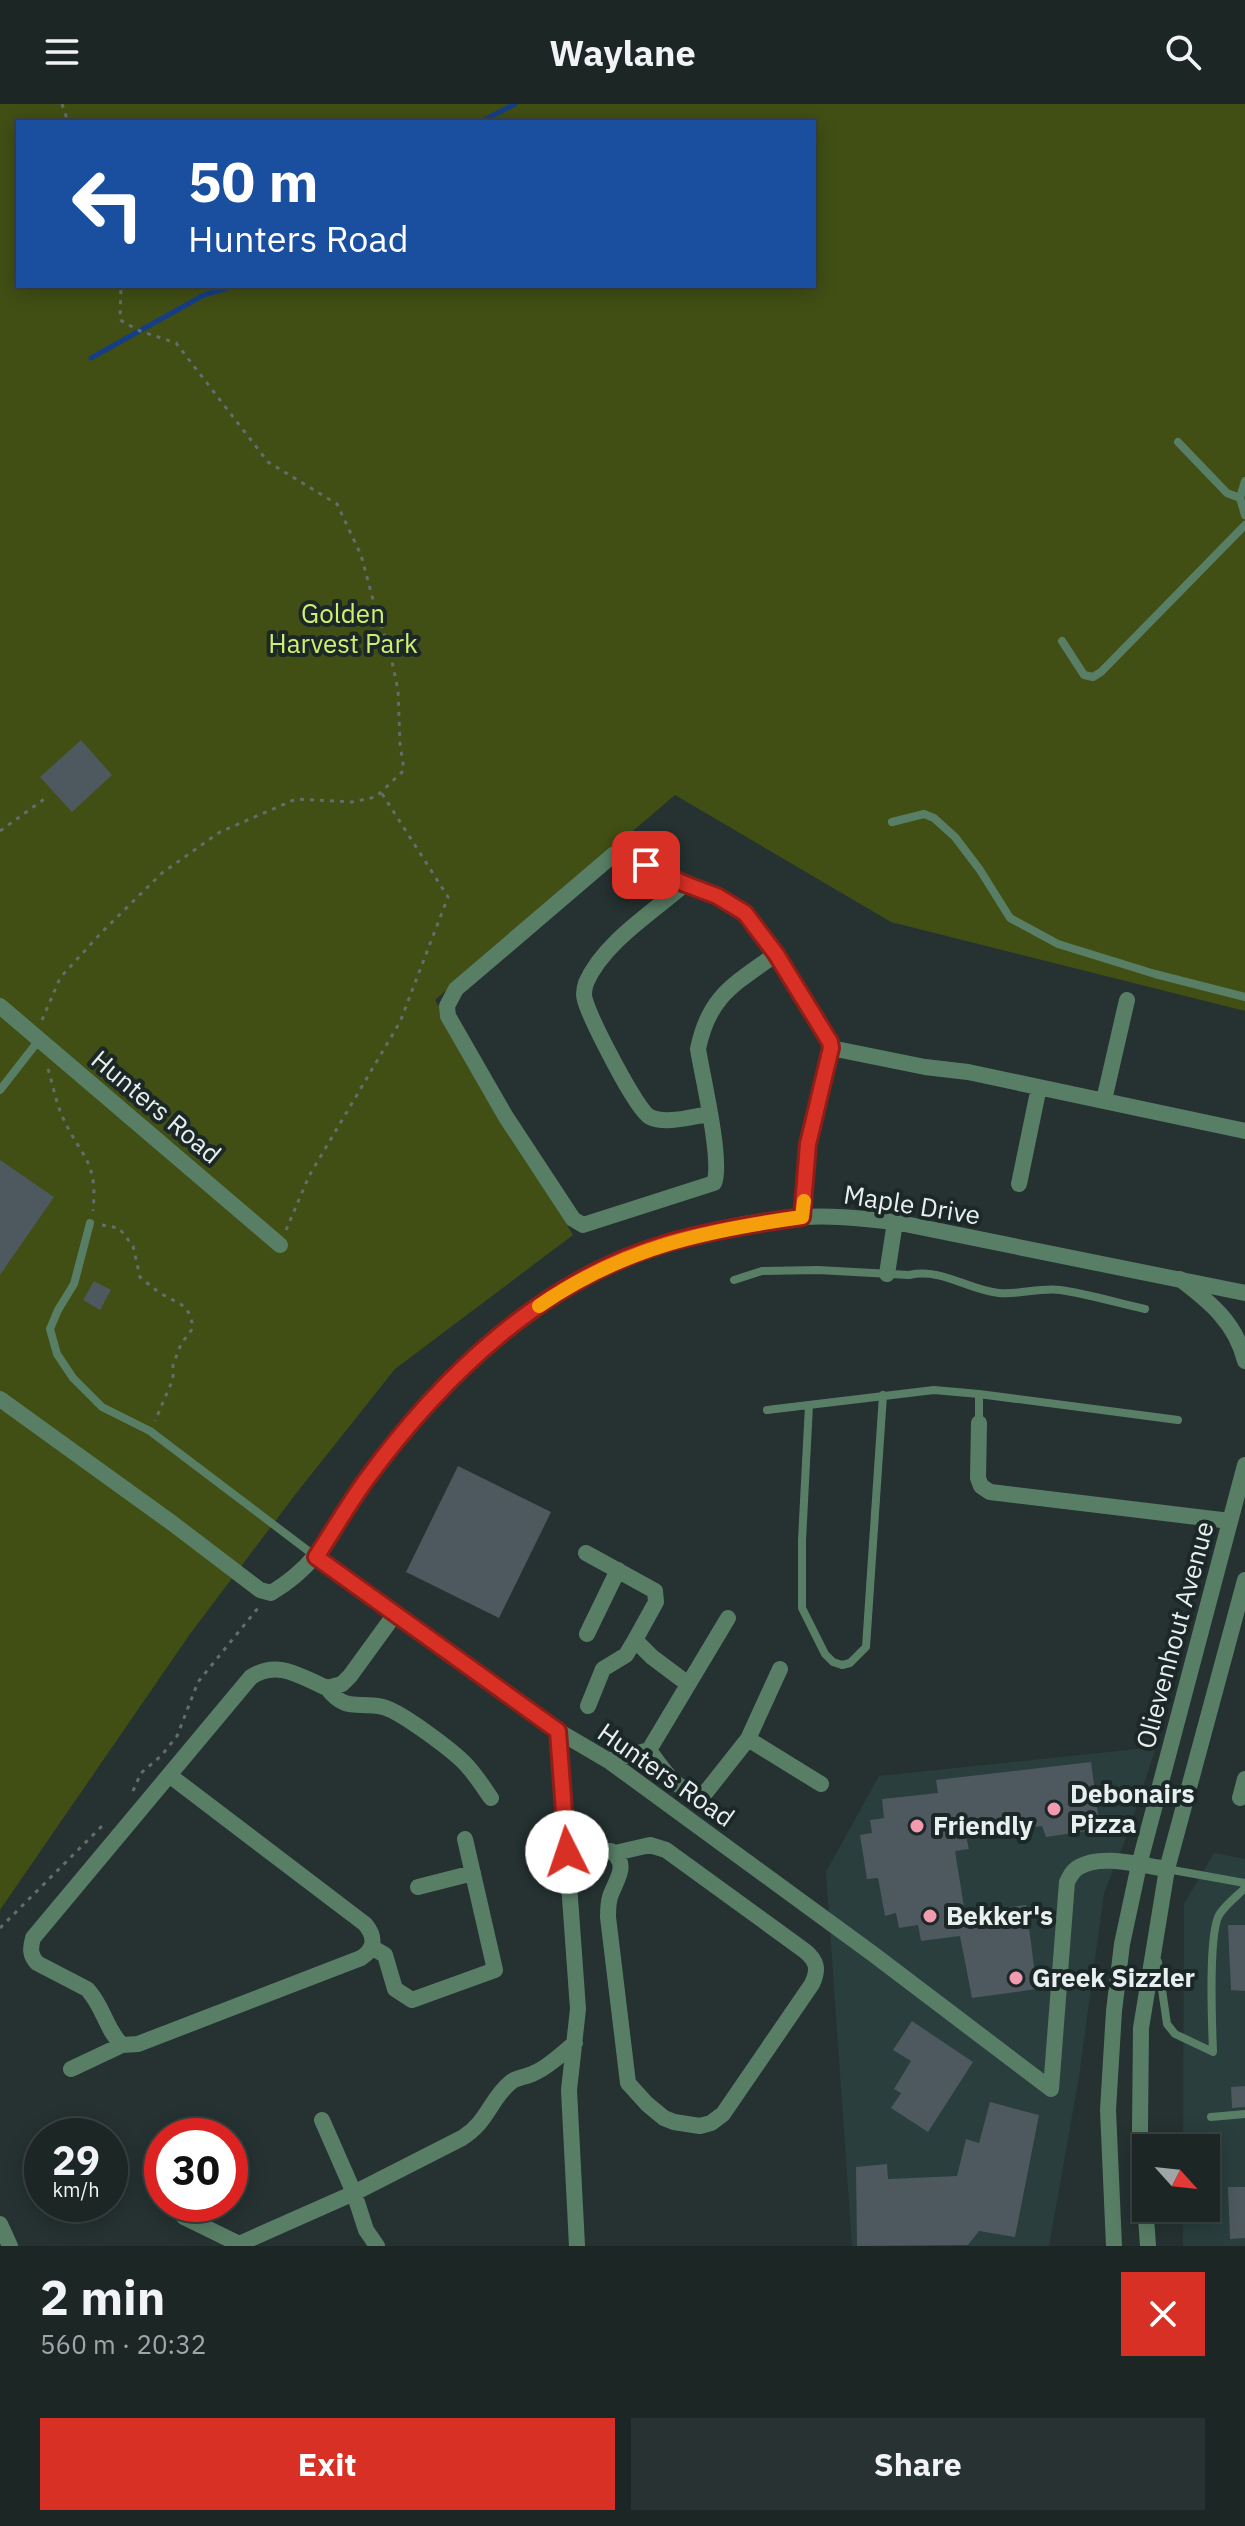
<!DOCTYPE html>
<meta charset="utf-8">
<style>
body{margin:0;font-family:"IBM Plex Sans",sans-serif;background:#293232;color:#f1f3f6;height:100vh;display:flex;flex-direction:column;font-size:30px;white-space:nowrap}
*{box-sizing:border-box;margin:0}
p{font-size:26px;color:#a0a5a7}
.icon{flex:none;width:44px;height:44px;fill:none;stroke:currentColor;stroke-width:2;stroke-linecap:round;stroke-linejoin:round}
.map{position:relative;height:2142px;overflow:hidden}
.side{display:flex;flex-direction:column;background:#1c2625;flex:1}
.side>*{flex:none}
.guide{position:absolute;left:16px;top:16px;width:800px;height:168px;border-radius:0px;box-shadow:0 4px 20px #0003,0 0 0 2px #3a4342;background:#1a4fa0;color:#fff;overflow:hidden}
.needle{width:52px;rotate:117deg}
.fabs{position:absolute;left:1132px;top:2030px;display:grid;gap:16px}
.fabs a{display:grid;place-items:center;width:88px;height:88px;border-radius:0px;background:#1c2625;box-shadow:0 4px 20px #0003,0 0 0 2px #3a4342;font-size:40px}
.speed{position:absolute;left:24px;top:2014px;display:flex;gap:16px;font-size:40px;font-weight:700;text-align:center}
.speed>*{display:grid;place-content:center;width:104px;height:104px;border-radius:50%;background:#1c2625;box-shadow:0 4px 20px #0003,0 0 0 2px #3a4342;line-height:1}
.speed small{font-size:20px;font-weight:400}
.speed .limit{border:12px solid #d22;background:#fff;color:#111}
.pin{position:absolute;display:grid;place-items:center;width:68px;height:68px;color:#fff;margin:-34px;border-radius:16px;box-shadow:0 4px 12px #0006}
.me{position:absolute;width:88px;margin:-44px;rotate:356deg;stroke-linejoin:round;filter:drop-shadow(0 0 6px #0008)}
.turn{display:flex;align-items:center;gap:28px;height:168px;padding:0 40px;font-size:36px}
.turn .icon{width:104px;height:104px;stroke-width:2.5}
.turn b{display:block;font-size:56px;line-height:68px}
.round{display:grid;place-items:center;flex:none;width:84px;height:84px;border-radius:0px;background:#293232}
.head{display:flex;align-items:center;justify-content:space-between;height:136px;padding:0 40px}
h1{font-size:48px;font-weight:700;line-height:60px}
.cta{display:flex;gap:16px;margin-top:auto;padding:16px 40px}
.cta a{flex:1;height:92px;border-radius:0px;background:#d93025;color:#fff;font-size:32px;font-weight:700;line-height:92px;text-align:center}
.cta a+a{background:#293232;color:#f1f3f6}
header{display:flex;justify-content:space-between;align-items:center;height:104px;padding:0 40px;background:#1c2625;font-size:36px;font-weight:700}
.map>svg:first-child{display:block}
.built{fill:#293e3d}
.green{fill:#414e14;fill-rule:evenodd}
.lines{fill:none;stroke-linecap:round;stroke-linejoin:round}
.stream{stroke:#153e86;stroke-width:5}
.building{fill:#4d595e}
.path{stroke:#626d6c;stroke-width:3;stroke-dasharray:4 6;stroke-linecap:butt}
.service{stroke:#587f66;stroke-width:8}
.minor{stroke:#587f66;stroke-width:16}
.tertiary{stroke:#587f66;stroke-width:16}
.route-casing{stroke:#8d1f18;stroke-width:20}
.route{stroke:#d93025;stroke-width:14}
.slow{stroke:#f59e0b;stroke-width:14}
.poi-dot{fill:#f29aae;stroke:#1c2827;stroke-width:3}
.labels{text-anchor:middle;stroke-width:8;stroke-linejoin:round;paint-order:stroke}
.park-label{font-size:26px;fill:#cfef6f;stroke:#1c2827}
.street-label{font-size:26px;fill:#e8f0ef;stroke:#1c2827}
.poi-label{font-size:26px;font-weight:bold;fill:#e8f0ef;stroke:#1c2827;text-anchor:start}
</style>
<header><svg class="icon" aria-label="menu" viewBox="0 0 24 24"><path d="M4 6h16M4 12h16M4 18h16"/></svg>Waylane<svg class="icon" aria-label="search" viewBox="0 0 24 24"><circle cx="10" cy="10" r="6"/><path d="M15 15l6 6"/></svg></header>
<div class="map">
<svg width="1245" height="2142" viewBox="0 0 1245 2142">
<rect width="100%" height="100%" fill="#253231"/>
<path class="built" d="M1156,1643L1126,1734L1104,1789L1079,1973L1049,2142H852L826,1768L879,1672Z
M1214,1749L1245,1755V2142H1183V2104H1206V2044H1183L1184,1800Z"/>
<path class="green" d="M0,0H1245V907L891,818L675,691L435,896L573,1131L395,1265L298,1387L190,1530L0,1806ZM18,18H814V182H18Z"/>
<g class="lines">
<path class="stream" d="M480,18L515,0
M91,254L204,191L234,182"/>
</g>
<path class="building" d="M81,636L112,671L72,708L40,673Z
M0,1056L54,1093L0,1171Z
M94,1177L111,1186L100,1206L83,1196Z
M458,1362L551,1408L499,1514L406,1468Z
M1091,1658L1100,1725L1046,1733L1042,1722L966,1732L969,1745L955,1747L965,1809L1026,1801L1037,1885L972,1894L960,1832L921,1837L918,1821L899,1824L896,1809L885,1812L878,1774L867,1775L860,1731L872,1729L870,1716L884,1714L882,1695L938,1689L936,1676Z
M1228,1821H1245V1887L1231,1886Z
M912,1917L973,1958L928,2028L891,2004L901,1989L894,1985L911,1957L893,1946Z
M1245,1982V2003L1232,2004L1231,1983Z
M990,1998L1039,2011L1015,2133L979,2127L968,2141L857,2142L856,2063L887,2060L888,2075L957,2072L966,2035L979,2039Z
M1228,2083H1245V2134L1230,2135Z"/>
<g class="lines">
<path class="path" d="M62,0L68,18
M0,727L47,693
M42,916L60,874L101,829L162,769L220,728L296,695L352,698L376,693L404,666L400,640L398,586L390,548L375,503L361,451L337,400L268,358L176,239L140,227L120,216L121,182
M48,965C53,981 56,999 63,1014C82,1055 98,1056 93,1107
M102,1121L119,1124L133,1142L140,1173C147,1179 154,1185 162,1190C180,1201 189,1199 193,1224L181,1240L173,1261V1275L155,1317
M286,1126L309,1072L400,918L448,793L381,688
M133,1687L141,1669L161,1652L177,1632L198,1578L258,1504
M0,1824L105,1719"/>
<path class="service" d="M1178,338L1227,389L1240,394
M1245,377L1240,394L1245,411
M1062,537L1084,571L1093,573L1101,568L1245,421
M892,718L924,710L934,714L955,733L980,766L1010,814L1058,840L1155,870L1245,893
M0,986L39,936
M90,1119L74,1180L58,1206L50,1225L57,1250L73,1274L102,1303L150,1327L315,1452
M734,1176L762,1167L818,1166L909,1171C943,1164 965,1185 999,1189C1019,1191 1041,1183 1060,1186C1089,1190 1117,1199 1145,1205
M809,1301L802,1436V1504L825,1550L833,1558L842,1561L850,1559L866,1543L883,1291
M767,1306L934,1286L979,1290
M979,1318V1290L1178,1316
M1167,1765L1245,1779
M1158,1858L1167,1920L1175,1930L1213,1948C1212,1920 1208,1832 1219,1811C1225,1801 1237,1792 1245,1784
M1211,2013L1245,2010"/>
<path class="minor" d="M685,780C653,808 603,839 586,879C584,885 583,890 585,896C590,914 636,1006 650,1013C666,1021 693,1012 710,1010
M776,850C735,880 709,891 698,945C702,971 723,1058 714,1079L583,1121L573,1115L506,1013L448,912L447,902L456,885L613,751L619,748L685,780L717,792L745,809L776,850L830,938L831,944L808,1040L802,1113
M0,902L280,1141
M831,944L925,963L968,968L1245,1027
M1104,996L1127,896
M1019,1080L1039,983
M887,1170L895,1118
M0,1295L172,1419L260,1486L271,1489C321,1459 332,1425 363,1379C375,1363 388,1347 401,1331C446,1273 509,1218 572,1179C629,1144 737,1116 804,1113C834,1111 865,1115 895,1118L1245,1189
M979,1319L978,1374L981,1382L990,1388L1230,1417
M586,1449L655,1487L656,1498L635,1536
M316,1453L558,1627L609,1657L873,1850L1051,1985
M587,1530L618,1466
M327,1584C346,1609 358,1597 383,1603C400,1607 457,1649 469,1664C477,1673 484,1684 491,1694
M588,1602L603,1565L626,1551L635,1536L652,1553L688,1580
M558,1627L578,1905L569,1986L577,2142
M748,1635L780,1565
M649,1646C662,1664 680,1694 706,1688L748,1635L821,1680
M609,1657L649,1646L728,1514
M1240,1694L1245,1675
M567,1748L611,1747C630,1761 616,1775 610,1793C608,1800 608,1806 608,1813L628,1979L647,2000L664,2014L674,2018L700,2022L711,2019L723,2010L812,1880C819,1865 817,1857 805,1847L666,1746L650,1741L615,1749
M418,1783L473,1769
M373,1844L385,1851L395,1885L412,1896L495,1866L465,1735
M122,1941C106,1926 103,1901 87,1885L37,1859C30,1851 30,1845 33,1834L251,1573C278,1555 301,1573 327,1584L342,1580L350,1572L395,1510
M71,1965L122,1941L138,1940L361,1854C375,1845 376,1833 365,1820L169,1671
M1051,1985L1067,1778C1070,1772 1073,1766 1079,1763C1103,1749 1142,1762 1167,1765
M322,2016L354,2089L366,2126L377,2142
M175,2100L184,2113L239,2140L238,2142
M0,2120L10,2142
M239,2140L354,2089L462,2034C488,2018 490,1995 511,1978C517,1973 527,1973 534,1969C549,1963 562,1949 575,1939"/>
<path class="tertiary" d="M1180,1175C1210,1198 1236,1219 1245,1257
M1114,2142L1108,2006L1114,1907L1122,1840L1139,1761L1245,1361
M1148,2142L1140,2026L1141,1924L1167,1765L1245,1476"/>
</g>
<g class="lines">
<defs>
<path id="route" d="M567,1748L558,1627L316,1453C333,1427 348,1401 366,1376C442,1272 544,1174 671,1138C714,1126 758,1119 802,1113L808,1040L831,944L830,938L776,850L745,809L717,792L685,780L646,761"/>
</defs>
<use href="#route" class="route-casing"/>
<use href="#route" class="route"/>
<path class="slow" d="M539,1202C623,1144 703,1127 802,1113L804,1097"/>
</g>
<g class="poi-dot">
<circle cx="1054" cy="1705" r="8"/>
<circle cx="917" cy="1722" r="8"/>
<circle cx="930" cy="1812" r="8"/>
<circle cx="1016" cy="1874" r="8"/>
</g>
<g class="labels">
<g class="park-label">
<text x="343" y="519">Golden<tspan x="343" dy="30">Harvest Park</tspan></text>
</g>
<g class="street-label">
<text transform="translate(156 1003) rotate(40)" y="9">Hunters Road</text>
<text transform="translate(912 1101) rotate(9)" y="9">Maple Drive</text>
<text transform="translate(1175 1531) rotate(-75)" y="9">Olievenhout Avenue</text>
<text transform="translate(666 1671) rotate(35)" y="9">Hunters Road</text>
</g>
<g class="poi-label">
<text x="1070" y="1699">Debonairs<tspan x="1070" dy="30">Pizza</tspan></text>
<text x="933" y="1731">Friendly</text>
<text x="946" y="1821">Bekker's</text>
<text x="1032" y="1883">Greek Sizzler</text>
</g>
</g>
</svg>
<div class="fabs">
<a><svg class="needle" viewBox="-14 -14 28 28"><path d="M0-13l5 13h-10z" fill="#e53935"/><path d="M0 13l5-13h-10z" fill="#a0a5a7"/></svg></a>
</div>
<div class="speed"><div>29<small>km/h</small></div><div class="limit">30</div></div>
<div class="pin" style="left:646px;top:761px;background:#d93025"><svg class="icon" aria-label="arrive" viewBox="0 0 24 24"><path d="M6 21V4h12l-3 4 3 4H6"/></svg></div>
<svg class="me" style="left:567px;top:1748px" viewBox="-20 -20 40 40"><circle r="19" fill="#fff"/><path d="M0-13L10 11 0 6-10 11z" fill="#d93025"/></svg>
<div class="guide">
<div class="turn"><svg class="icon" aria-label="left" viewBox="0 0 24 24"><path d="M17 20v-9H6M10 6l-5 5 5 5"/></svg><div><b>50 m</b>Hunters Road</div></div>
</div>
</div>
<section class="side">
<div class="head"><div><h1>2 min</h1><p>560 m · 20:32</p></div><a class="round" style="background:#d93025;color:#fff"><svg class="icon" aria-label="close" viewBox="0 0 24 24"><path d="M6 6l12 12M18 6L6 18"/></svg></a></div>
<div class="cta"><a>Exit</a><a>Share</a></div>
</section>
